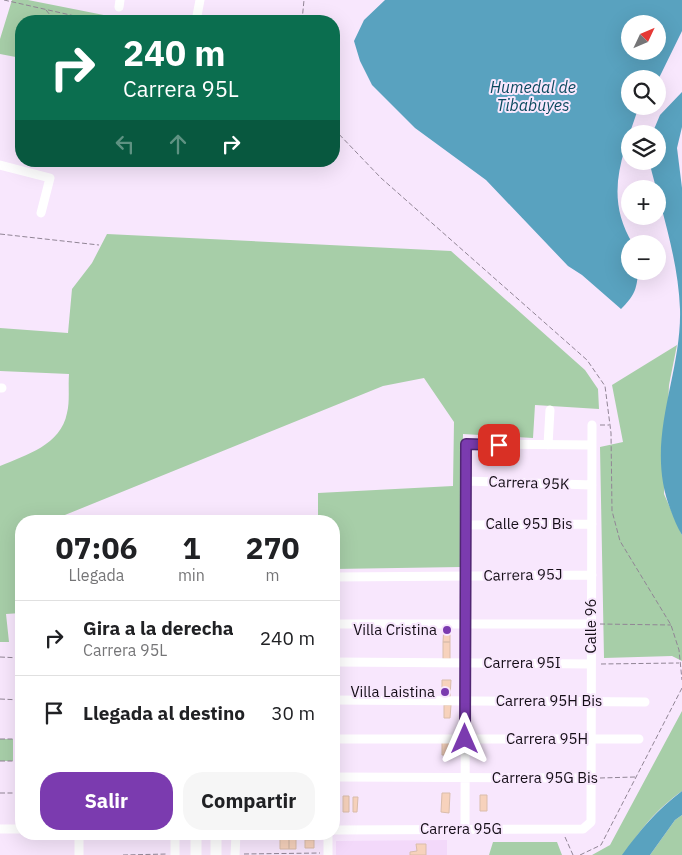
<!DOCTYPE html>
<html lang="es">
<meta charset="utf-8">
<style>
body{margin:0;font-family:"IBM Plex Sans",sans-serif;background:#f6f6f6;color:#202124;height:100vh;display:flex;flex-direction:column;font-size:19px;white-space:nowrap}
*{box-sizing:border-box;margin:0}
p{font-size:16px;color:#757577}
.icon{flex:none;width:28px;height:28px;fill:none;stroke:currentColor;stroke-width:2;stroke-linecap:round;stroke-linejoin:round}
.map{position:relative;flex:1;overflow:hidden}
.details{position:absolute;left:15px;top:515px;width:325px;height:325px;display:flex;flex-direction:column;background:#fff;border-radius:20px;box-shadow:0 5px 20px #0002}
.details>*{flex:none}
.guide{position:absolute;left:15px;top:15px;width:325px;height:152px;border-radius:20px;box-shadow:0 5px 20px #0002;background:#0b6e4f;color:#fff;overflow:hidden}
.needle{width:32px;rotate:46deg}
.fabs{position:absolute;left:621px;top:15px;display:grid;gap:10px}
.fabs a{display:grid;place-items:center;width:45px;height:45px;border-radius:50%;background:#fff;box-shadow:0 5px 20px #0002;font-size:25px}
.pin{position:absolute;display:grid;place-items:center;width:42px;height:42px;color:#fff;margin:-21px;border-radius:10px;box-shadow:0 2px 8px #0006}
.me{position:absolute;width:55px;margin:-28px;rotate:0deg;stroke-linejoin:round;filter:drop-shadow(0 0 4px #0008)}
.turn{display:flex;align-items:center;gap:18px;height:105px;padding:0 25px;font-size:22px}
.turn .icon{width:65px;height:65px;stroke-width:2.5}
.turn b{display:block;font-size:35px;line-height:42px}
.lanes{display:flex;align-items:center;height:48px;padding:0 25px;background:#0003;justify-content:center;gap:25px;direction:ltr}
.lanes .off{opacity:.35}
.eta{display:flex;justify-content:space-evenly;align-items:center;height:85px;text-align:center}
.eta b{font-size:30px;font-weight:700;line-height:35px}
.primary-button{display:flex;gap:10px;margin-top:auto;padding:10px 25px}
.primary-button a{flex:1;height:58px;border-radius:20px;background:#7b3baf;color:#fff;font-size:20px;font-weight:700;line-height:58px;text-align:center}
.primary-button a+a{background:#f6f6f6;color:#202124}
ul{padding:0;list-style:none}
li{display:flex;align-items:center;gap:15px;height:75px;padding:0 25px;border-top:1px solid #e0e0e0}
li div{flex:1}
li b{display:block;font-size:19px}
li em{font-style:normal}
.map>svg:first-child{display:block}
.built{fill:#f3d9fa}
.green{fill:#a7cea8}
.water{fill:#59a2bf;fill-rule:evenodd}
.building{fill:#f7d2bc;stroke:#dabdab}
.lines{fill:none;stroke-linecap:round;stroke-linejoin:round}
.path{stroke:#918595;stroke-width:1;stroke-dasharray:5 2.5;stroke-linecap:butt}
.minor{stroke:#fff;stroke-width:9}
.major{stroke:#fff;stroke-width:11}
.route-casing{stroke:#502672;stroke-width:12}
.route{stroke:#7b3baf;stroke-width:9}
.poi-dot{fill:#7b3baf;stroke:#f8e7fd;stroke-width:2}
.labels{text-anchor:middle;stroke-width:4;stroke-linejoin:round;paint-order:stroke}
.street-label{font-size:15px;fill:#150e17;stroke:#f8e7fd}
.poi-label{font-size:15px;fill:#150e17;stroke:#f8e7fd;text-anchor:end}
.water-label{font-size:16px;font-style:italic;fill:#0a495e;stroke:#f8e7fd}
</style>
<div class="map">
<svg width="682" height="855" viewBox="0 0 682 855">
<rect width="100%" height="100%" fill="#f8e7fd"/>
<path class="built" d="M447,840V855H336V841Z"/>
<path class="green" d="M12,0H28L134,21H21V58L0,54V39Z
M107,234L451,251L585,370L598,389L599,409L535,405L533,438L463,434L461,567L334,569V521H318V493L453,486L454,422L424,378L383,386L60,517V521H21V613L6,614L9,642H0V466C26,455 61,445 67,413C70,401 68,387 69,374L0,371V328L68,333L72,289L92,263Z
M677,345L669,385L664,494L682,535V661L672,656L604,658L600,447L623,442L612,385Z
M682,711V791C656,810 641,828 624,855H592L610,845Z
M0,739H13V761H0Z
M682,815V855H650L675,820Z
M493,842H557L562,855H489Z"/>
<path class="water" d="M385,0H682V31L659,78L658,80L630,79V106H639C623,155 603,195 633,244H630V271H638C637,290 634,296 621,309L582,275L568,266L486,180L415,128L372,85L360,61L354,41L364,20ZM630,24H658V51H630Z
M682,92V127L677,148L682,188V535C677,527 674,519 671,511C643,440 682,378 680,309C678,258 661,209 649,161H658V134H652L660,115Z
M682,791V815L675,820L650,855H622C640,830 657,810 682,791Z"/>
<path class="building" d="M444,625L450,626V642H443Z
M443,642H450V659H443Z
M442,680H451L450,697H442Z
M444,705H451L450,718H444Z
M442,742H451V755H442Z
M442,793H450L449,813L441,812Z
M480,795H487V811H480Z
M343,796H349V812H343Z
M353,797H358L357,812H353Z
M280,838L289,839V849H280Z
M289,839H296V849H289Z
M305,840H314V848H305Z
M416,844H426V855H410V852L417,851Z"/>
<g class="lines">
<path class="path" d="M4,0L97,21
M46,10L55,21
M302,21L304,0
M334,129L381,178L587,360L605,386L611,433L612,511L620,541L671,625L679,650L682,680
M0,234L99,245
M600,425H609
M600,624L671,625
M0,657L21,658
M601,664L679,663
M0,699L21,700
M0,739H21
M0,761H21
M600,778L635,777
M0,793H21
M565,837L573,855
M244,854L320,853
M123,855L167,854
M580,855L601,845L682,688"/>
<path class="minor" d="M119,7L120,0
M196,21L200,0
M0,165L50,178L41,213
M0,388H2
M548,445L550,410
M466,481L592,485
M466,525L592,524
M334,577L592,575
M334,624H592
M334,662L591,664
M334,700L645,702
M334,739H639
M334,777L591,778
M0,829H21
M465,829L466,444L592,445
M334,830L583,829L591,822L592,425
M79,834V855
M175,855V834
M235,855L236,834
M328,855V834"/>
<path class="major" d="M196,834V855
M216,855V834"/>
</g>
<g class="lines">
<defs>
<path id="route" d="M465,739L466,444L499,445"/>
</defs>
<use href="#route" class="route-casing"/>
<use href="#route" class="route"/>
</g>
<g class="poi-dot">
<circle cx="447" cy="630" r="5"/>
<circle cx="445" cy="692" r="5"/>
</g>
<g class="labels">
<g class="street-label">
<text transform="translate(529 483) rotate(2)" y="5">Carrera 95K</text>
<text x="529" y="529">Calle 95J Bis</text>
<text transform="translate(523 575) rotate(-1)" y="5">Carrera 95J</text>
<text transform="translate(591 626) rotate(-90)" y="5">Calle 96</text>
<text x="522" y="668">Carrera 95I</text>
<text x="549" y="706">Carrera 95H Bis</text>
<text x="547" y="744">Carrera 95H</text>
<text x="545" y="783">Carrera 95G Bis</text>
<text x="461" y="834">Carrera 95G</text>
</g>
<g class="poi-label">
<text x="437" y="635">Villa Cristina</text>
<text x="435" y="697">Villa Laistina</text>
</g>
<g class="water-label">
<text x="533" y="93">Humedal de<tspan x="533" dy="18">Tibabuyes</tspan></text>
</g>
</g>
</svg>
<div class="fabs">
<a><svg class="needle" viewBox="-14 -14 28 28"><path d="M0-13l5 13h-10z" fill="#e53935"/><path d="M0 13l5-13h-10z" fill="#757577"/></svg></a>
<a><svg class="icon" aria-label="search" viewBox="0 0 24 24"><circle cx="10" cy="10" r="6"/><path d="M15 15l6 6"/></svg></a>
<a><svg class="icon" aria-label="layers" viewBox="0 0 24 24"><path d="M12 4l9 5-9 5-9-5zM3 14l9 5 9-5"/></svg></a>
<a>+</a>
<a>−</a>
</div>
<div class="pin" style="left:499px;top:445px;background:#d93025"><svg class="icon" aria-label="arrive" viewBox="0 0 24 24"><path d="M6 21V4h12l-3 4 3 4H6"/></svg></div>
<svg class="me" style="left:465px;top:739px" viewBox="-20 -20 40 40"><path d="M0-17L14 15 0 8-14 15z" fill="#7b3baf" stroke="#fff" stroke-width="4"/></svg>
<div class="guide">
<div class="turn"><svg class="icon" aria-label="right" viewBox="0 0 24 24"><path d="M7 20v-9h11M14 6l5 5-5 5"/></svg><div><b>240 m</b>Carrera 95L</div></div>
<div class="lanes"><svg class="icon off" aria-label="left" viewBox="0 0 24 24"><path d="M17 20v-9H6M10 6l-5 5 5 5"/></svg><svg class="icon off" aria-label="ahead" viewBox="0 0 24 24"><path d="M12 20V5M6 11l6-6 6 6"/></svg><svg class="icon" aria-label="right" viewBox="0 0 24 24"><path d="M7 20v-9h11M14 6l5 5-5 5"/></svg></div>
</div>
<section class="details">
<div class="eta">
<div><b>07:06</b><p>Llegada</p></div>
<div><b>1</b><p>min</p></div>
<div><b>270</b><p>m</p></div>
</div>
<ul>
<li><svg class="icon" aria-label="right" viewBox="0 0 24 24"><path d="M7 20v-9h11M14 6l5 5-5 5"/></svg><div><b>Gira a la derecha</b><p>Carrera 95L</p></div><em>240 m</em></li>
<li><svg class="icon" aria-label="arrive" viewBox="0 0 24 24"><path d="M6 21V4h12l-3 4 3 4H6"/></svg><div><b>Llegada al destino</b></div><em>30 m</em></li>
</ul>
<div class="primary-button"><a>Salir</a><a>Compartir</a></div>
</section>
</div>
